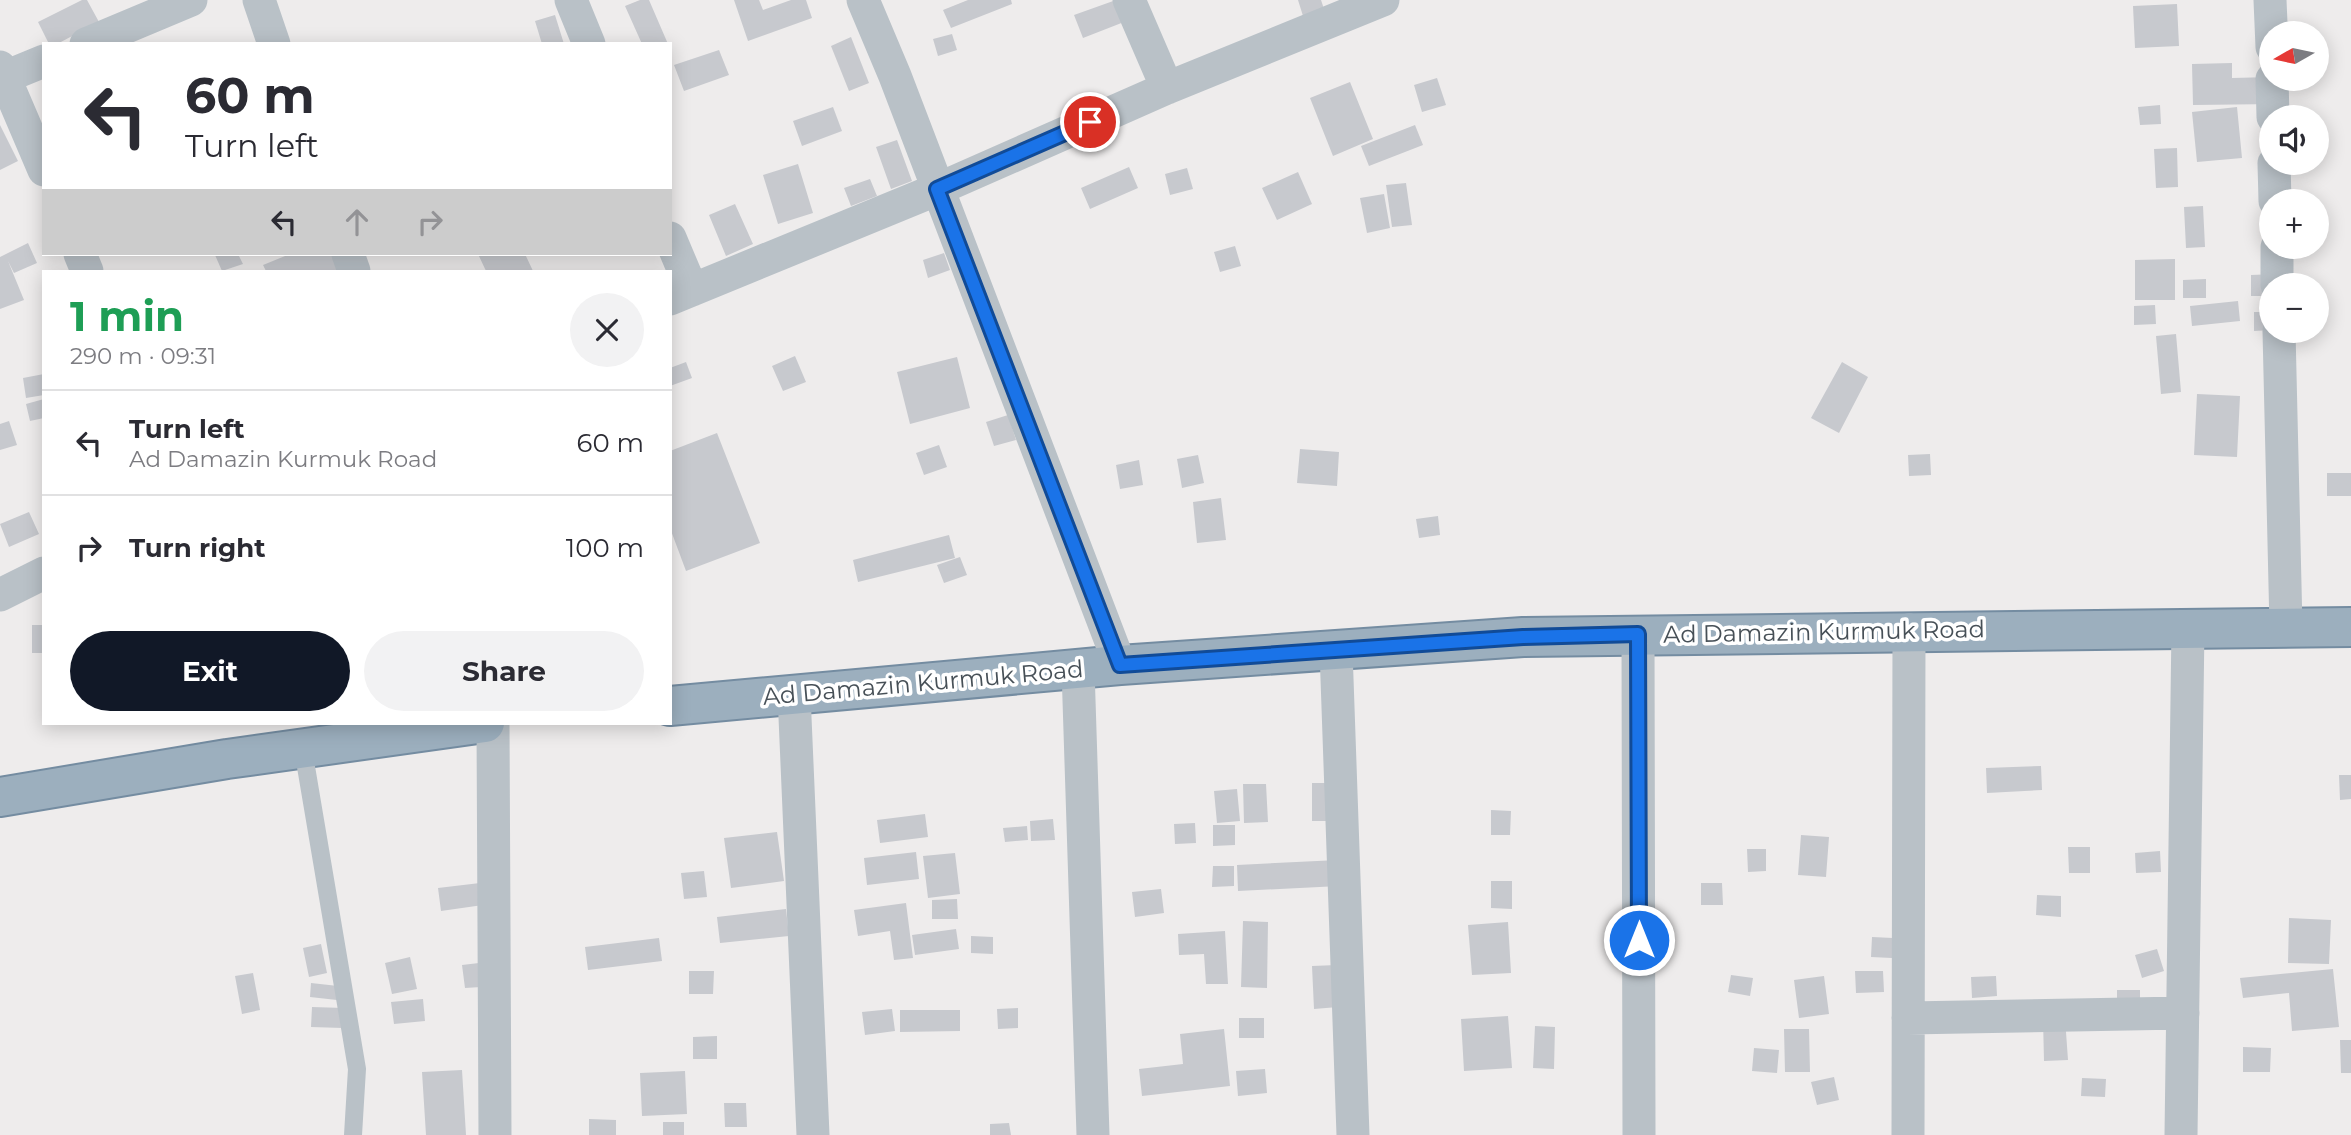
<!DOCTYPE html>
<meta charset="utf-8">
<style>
body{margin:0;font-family:Montserrat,sans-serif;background:#f2f2f3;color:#2b2b33;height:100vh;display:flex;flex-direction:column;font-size:26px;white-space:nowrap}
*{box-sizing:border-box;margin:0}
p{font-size:23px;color:#7c7c81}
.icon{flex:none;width:38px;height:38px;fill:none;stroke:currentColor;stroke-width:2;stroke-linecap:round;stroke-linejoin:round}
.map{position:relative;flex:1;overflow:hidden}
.drawer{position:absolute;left:42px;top:270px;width:630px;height:455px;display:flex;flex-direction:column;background:#fff;border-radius:0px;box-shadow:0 4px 18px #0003}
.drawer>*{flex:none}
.banner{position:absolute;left:42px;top:42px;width:630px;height:214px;border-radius:0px;box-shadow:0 4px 18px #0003;background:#fff;color:#2b2b33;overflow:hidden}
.needle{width:46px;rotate:261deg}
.buttons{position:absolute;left:2259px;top:21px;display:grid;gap:14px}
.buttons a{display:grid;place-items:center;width:70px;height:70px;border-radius:50%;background:#fff;box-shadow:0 4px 18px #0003;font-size:35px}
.pin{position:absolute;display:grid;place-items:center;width:60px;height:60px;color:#fff;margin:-30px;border:4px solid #fff;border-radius:50%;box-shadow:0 2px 7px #0007}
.me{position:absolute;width:77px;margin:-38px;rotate:0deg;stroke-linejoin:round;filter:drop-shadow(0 0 5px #0008)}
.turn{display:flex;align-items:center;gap:24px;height:147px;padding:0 28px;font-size:32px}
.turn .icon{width:91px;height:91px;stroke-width:2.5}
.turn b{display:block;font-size:49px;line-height:60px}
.lanes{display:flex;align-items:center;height:66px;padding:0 28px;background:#0003;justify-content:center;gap:35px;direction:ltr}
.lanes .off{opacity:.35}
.round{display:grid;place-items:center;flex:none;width:74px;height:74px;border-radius:37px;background:#f2f2f3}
.overview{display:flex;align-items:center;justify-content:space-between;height:119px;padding:0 28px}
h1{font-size:42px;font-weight:700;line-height:52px;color:#1e9e55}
.cta{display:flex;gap:14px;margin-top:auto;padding:14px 28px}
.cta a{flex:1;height:80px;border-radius:42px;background:#111827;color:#fff;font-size:28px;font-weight:700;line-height:80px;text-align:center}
.cta a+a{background:#f2f2f3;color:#2b2b33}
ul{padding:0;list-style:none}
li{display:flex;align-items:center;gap:21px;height:105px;padding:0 28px;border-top:2px solid #e1e1e2}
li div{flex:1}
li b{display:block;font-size:26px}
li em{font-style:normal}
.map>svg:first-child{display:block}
.building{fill:#c7c9ce}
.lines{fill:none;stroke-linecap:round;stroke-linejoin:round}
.trunk-casing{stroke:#748ca1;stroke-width:42}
.service{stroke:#b9c1c7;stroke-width:18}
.minor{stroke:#b9c1c7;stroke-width:33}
.trunk{stroke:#9cafbe;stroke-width:38}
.route-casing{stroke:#114b97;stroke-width:18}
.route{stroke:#1a73e8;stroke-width:12}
.labels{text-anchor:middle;stroke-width:7;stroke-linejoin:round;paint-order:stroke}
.street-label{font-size:24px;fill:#475057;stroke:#fff}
</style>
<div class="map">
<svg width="2351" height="1135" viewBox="0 0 2351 1135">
<rect width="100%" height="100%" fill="#eeecec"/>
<path class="building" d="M82,0H87L99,22L57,44H49L38,22Z
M640,0H649L668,44H642L625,6Z
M734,0H759L763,10L791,0H806L812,18L748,41Z
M968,0H1011L1012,4L951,28L943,10Z
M1116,0L1124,22L1083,38L1074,15Z
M1298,0H1321L1324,9L1303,16Z
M2177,4L2179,46L2135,48L2133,6Z
M555,15L564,44H542L535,21Z
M952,34L957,50L938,56L933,39Z
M851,37L869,83L849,91L831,46Z
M719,50L729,75L684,91L674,65Z
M2232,63V78L2272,77L2277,104L2193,105L2192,64Z
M1437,78L1446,105L1422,112L1414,85Z
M1350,82L1373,139L1333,156L1310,98Z
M2160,105L2161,124L2140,125L2138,107Z
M833,107L842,131L802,146L793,121Z
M2237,107L2242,158L2197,162L2192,112Z
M0,125L18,161L0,170Z
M1415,125L1423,145L1369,166L1361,146Z
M897,140L912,181L891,189L876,147Z
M2177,148L2178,187L2156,188L2154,149Z
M798,164L813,213L778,224L763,175Z
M1129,167L1138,188L1090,209L1081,188Z
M1187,168L1193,189L1170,195L1165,174Z
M1298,172L1312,204L1277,220L1262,188Z
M870,179L877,196L851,206L844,188Z
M1406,183L1412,225L1392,227L1386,185Z
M1384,194L1390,228L1367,233L1360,198Z
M735,204L753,244L726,256L709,215Z
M2203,206L2205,247L2186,248L2184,207Z
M28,243L37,263L14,273L8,261L24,300L0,309V257Z
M1235,246L1241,266L1220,272L1214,252Z
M944,253L950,270L928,278L923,260Z
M218,254H238L243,264L222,271L215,255Z
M290,254H358L360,260L334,271H266L263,265Z
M478,254H525L533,271H486Z
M2175,259V300H2135V260Z
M2276,274L2272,296H2251V275Z
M2206,279V298H2183V280Z
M2238,301L2240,321L2192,326L2190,306Z
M2155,305L2156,324L2134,325V306Z
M2254,312H2272V330L2254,331Z
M2176,334L2181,392L2161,394L2156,336Z
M795,356L806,382L783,391L772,366Z
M957,357L970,408L910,424L897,372Z
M686,362L692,378L670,386V368Z
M1842,362L1868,377L1839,433L1811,418Z
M44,374V395L26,398L23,378Z
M2197,394L2240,396L2237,457L2194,455Z
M44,399V418L30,421L26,404Z
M1008,415L1016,440L994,446L986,422Z
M9,421L17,445L0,450V424Z
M717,433L760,543L686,571L670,528V451Z
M939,445L947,467L924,475L916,453Z
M1300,449L1339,452L1337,486L1297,483Z
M1930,454L1931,475L1909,476L1908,455Z
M1198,455L1204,483L1182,488L1177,459Z
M1139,460L1143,485L1120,489L1116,465Z
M2327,473H2351V496H2327Z
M1221,498L1226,540L1197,543L1193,502Z
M29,512L39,534L9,547L0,524Z
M1438,516L1440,535L1419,538L1416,519Z
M949,535L955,558L858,582L853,560Z
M960,557L967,575L944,583L937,565Z
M32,625H44V653H32Z
M2041,766L2042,790L1987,793L1986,768Z
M2339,775H2351V799L2340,800Z
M1312,783H1336V821H1312Z
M1243,784H1266L1268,822L1244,823Z
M1237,789L1240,821L1217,823L1214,791Z
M1491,810L1511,811L1510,835H1491Z
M925,814L928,837L880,843L877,820Z
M1053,819L1055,840L1031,841L1030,821Z
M1195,823L1196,843L1175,844L1174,824Z
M1213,825H1235V845L1213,846Z
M1027,826L1028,840L1005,842L1003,828Z
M777,832L784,881L731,888L724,838Z
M1801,835L1829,837L1826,877L1798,875Z
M2068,847H2090V873H2069Z
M1747,849H1766V871L1748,872Z
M2160,851L2161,872L2136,873L2135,853Z
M916,852L919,879L867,885L864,858Z
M955,853L960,894L928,898L923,856Z
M1338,860L1339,886L1238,891L1237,865Z
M1213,866H1234V886L1212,887Z
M704,871L707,897L684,899L681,873Z
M1491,881H1512V909L1491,908Z
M480,883L483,905L441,911L438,888Z
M1701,883H1722L1723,905H1701Z
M1161,889L1164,913L1135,917L1132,892Z
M2037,895L2061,896V917L2036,915Z
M957,899L958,919H932V900Z
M906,903L913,958L894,960L890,931L858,936L854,910Z
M786,909L789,936L720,943L717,917Z
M2289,918L2331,920L2329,964L2288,963Z
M1243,921L1268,922L1267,988L1241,987Z
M1508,922L1511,973L1472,975L1468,925Z
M956,929L959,949L915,955L912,935Z
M1225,931L1228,984H1206L1204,954L1179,955L1178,934Z
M971,936L993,937V954L971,953Z
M1872,937L1893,938L1892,958L1871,957Z
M659,938L662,961L588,970L585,947Z
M321,944L327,973L309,977L303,948Z
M2157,949L2164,971L2142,978L2135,955Z
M410,957L417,989L392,994L385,963Z
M479,963L481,987L465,988L462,965Z
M1337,965L1338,1007L1314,1009L1312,966Z
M2333,969L2339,1027L2292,1031L2289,993L2243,998L2240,978Z
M689,971H714L713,994H689Z
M1855,971H1883L1884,992L1856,993Z
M253,973L260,1010L242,1014L235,976Z
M1731,975L1753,978L1750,996L1728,992Z
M1824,976L1829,1014L1799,1018L1794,980Z
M1996,976L1997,996L1972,998L1971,977Z
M311,983L338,986L337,1000L310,997Z
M2117,990H2140V1007H2117Z
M423,999L425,1021L394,1024L391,1002Z
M312,1007L344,1008L343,1028L311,1027Z
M1018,1008V1028L998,1029L997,1009Z
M892,1009L895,1031L865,1035L862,1012Z
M900,1010H960V1031L900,1032Z
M1508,1016L1512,1068L1464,1071L1461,1019Z
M1239,1018H1264V1038H1239Z
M2065,1018L2068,1060L2044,1061L2043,1019Z
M1535,1026L1555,1027L1554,1069L1533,1068Z
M1224,1029L1230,1086L1142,1096L1139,1069L1183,1064L1180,1034Z
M1784,1029H1809L1810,1072H1785Z
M717,1036V1059H693V1037Z
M2340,1040H2351V1073H2341Z
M2243,1047L2271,1048L2270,1072H2243Z
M1754,1048L1779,1050L1777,1073L1752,1071Z
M1265,1069L1267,1093L1238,1096L1236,1071Z
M462,1070L466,1135H426L422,1072Z
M685,1071L687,1114L642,1116L640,1073Z
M1834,1077L1839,1100L1817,1105L1811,1082Z
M2082,1078L2106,1079L2105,1097L2081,1096Z
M724,1103H746L747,1127H725Z
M589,1119L616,1120V1135H589Z
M663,1122H684V1135H663Z
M1009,1123L1011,1135H990V1124Z"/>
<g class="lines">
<defs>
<path id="trunk" d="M670,706L1120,665L1523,637L2351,627
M0,797L227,759L485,723"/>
</defs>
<use href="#trunk" class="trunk-casing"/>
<path class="service" d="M303,749L357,1069L353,1135"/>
<path class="minor" d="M259,0L274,44
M571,0L589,44
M863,0L895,76L1120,665
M1129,0L1167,88
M2270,0L2272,47
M86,44L191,0
M0,67L44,170
M0,79L44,61
M2272,79L2273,117
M2274,163L2275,201
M670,238L692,290
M2277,247V285
M80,254L87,271
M348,254L354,271
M670,299L938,189L1167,88L1383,0
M2279,331L2286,627
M0,595L44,573
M1638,634L1639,1135
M1336,650L1353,1135
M1078,669L1093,1135
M794,694L813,1135
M493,723L495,1135
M1908,1018L2183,1013
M1908,1135L1909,630
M2181,1135L2188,627"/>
<use href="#trunk" class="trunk"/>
</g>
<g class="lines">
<defs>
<path id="route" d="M1090,122L937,189L1120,665L1523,637L1638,634L1639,940"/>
</defs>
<use href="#route" class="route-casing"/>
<use href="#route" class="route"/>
</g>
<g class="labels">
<g class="street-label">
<text transform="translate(1824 632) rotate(-1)" y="8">Ad Damazin Kurmuk Road</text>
<text transform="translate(923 683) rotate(-5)" y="8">Ad Damazin Kurmuk Road</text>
</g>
</g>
</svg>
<div class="buttons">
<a><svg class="needle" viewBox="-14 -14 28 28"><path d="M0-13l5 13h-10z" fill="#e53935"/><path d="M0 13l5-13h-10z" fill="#7c7c81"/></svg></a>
<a><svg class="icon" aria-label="sound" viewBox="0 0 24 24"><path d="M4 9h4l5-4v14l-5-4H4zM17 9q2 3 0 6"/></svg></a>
<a>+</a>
<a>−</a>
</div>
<div class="pin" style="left:1090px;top:122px;background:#d93025"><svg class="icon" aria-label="arrive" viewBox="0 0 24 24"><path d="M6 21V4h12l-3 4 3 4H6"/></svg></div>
<svg class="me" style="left:1639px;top:940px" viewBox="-20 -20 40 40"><circle r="17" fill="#1a73e8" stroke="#fff" stroke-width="3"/><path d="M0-11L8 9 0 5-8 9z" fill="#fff"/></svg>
<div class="banner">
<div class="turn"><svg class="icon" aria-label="left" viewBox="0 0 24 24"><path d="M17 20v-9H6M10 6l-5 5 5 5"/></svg><div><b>60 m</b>Turn left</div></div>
<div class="lanes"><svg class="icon" aria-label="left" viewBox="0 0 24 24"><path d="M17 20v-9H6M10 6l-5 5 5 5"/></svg><svg class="icon off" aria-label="ahead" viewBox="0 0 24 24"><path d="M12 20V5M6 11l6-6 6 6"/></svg><svg class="icon off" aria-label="right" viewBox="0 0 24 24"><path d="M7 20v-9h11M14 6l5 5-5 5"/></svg></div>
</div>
<section class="drawer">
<div class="overview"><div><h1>1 min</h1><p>290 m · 09:31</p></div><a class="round"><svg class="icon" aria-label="close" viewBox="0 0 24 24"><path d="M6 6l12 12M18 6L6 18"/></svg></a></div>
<ul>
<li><svg class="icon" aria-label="left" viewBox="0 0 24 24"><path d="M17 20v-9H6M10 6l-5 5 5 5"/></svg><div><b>Turn left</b><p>Ad Damazin Kurmuk Road</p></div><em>60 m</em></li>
<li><svg class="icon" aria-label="right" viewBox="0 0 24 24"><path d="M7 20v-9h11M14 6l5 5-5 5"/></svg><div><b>Turn right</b></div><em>100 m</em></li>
</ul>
<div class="cta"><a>Exit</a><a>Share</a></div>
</section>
</div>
